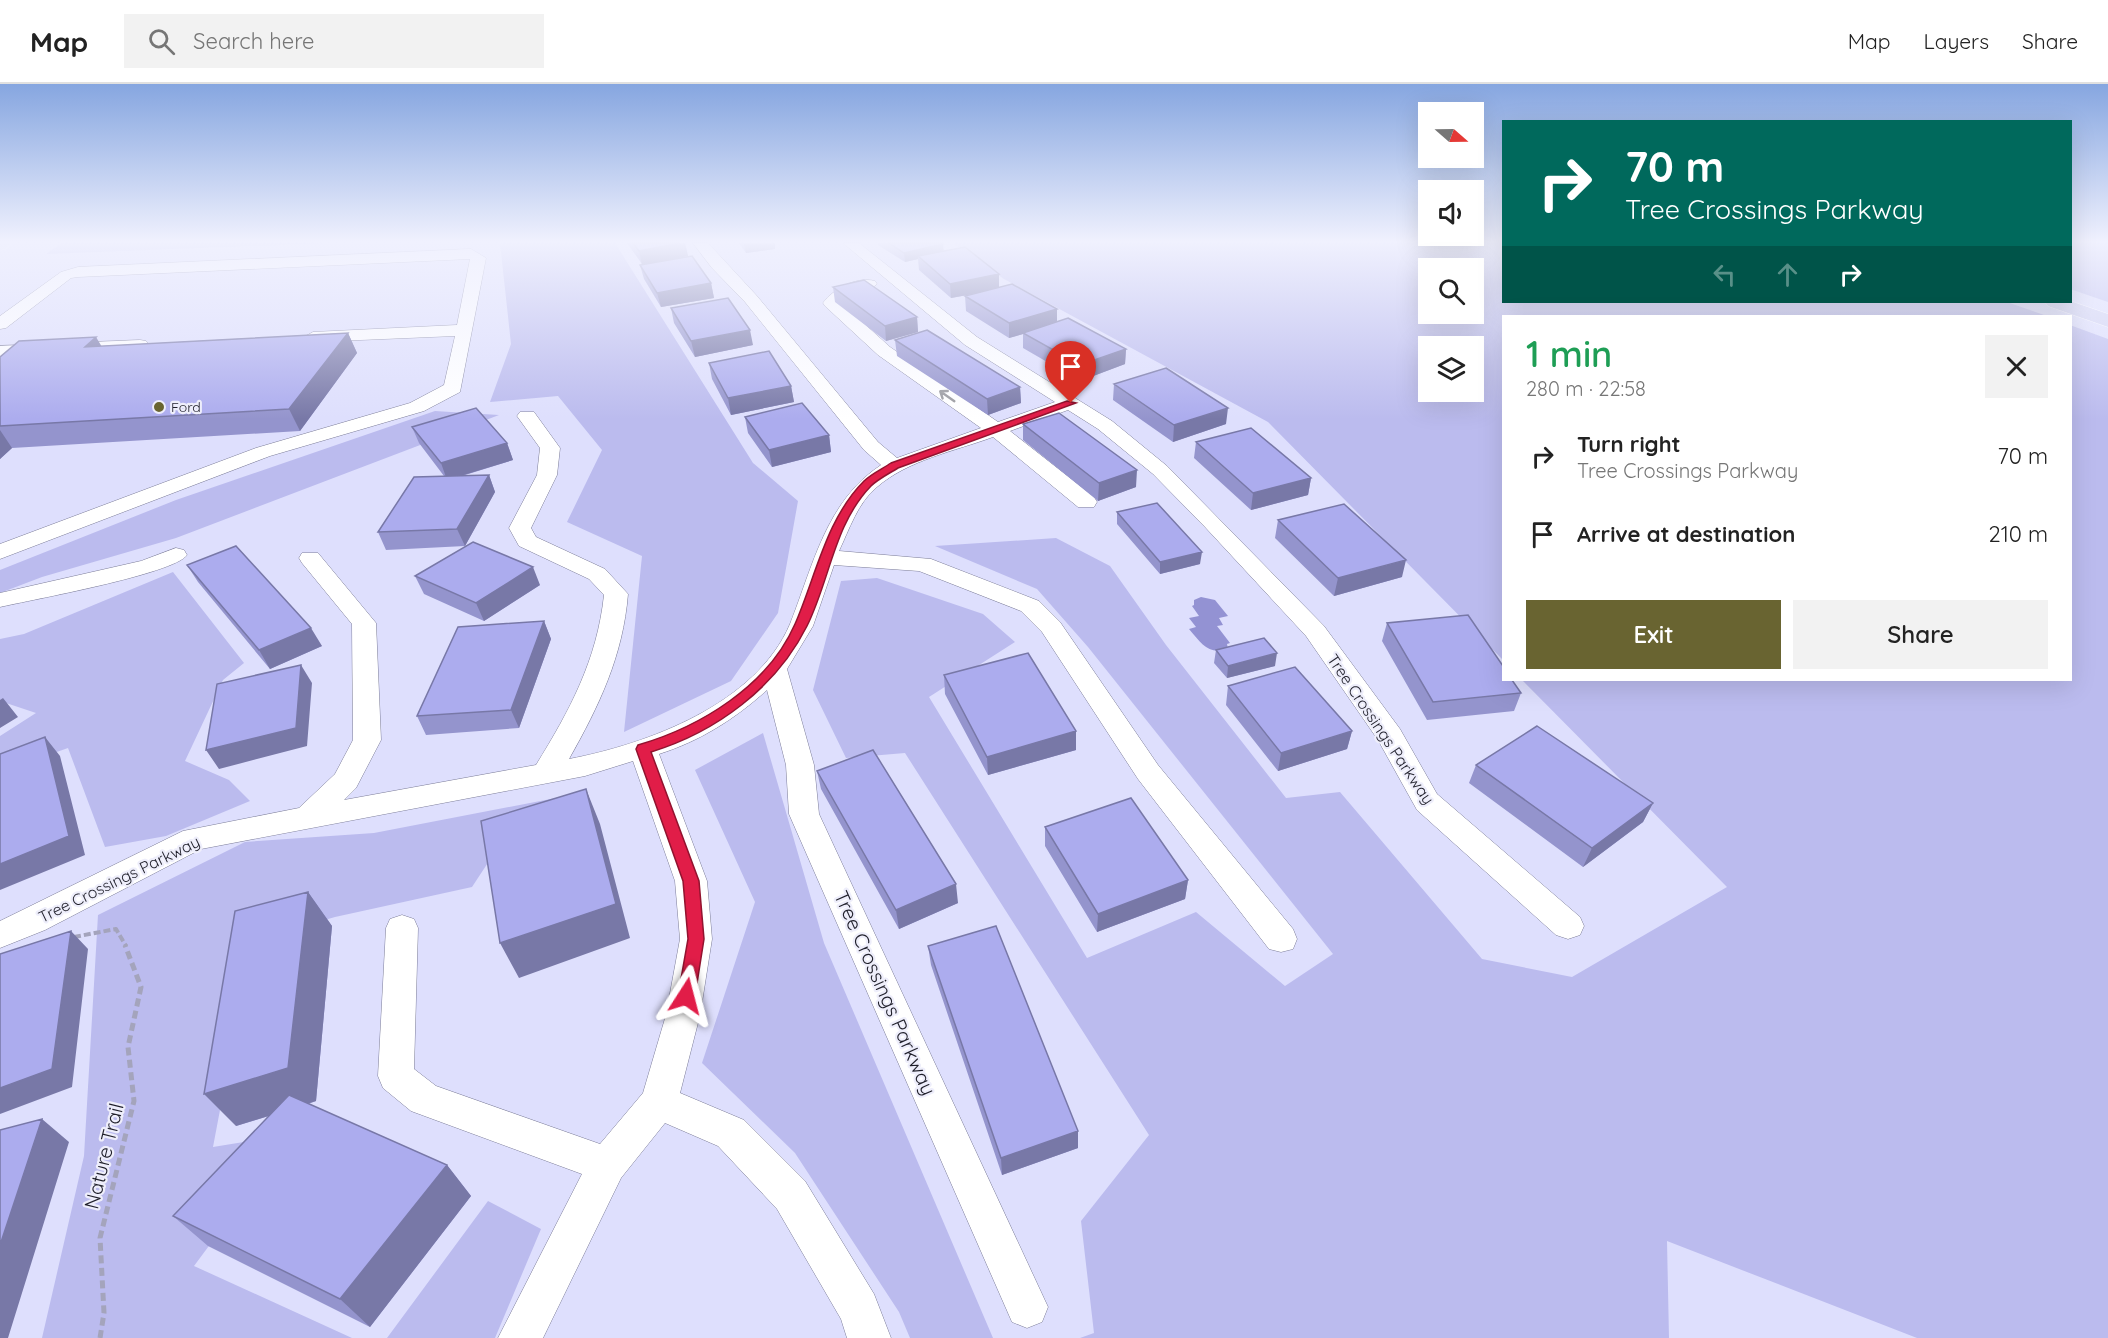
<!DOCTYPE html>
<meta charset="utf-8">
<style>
body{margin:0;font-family:Quicksand,sans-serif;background:#f2f2f2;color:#222;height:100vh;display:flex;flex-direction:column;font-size:22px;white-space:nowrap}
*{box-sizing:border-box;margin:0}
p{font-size:20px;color:#767676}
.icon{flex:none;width:33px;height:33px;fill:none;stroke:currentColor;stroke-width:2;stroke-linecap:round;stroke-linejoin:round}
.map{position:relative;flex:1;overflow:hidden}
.sheet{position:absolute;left:1502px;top:231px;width:570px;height:366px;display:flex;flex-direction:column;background:#fff;border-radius:0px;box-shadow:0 6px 24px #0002}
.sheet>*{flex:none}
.hud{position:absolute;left:1502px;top:36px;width:570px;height:183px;border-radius:0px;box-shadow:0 6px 24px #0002;background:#00695c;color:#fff;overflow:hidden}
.needle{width:39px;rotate:110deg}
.controls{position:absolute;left:1418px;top:18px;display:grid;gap:12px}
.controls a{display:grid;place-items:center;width:66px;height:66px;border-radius:0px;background:#fff;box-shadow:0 6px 24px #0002;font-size:30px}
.pin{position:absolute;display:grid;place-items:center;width:51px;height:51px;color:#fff;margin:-62px -26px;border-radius:50% 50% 50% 0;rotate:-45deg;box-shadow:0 0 6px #0007}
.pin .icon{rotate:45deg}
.me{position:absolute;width:66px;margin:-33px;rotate:9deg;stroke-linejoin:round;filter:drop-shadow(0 0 4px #0008)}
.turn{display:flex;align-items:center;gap:21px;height:126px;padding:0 24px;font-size:27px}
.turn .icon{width:78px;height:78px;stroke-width:2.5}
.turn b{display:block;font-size:42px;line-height:51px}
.lanes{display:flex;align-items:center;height:57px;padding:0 24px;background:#0003;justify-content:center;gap:30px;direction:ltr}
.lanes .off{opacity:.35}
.round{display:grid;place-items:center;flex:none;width:63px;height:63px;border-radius:0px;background:#f2f2f2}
.overview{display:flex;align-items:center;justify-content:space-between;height:102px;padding:0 24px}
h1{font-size:36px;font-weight:600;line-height:45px;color:#1e9e55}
.cta{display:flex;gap:12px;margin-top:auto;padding:12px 24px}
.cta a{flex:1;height:69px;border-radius:0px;background:#696431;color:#fff;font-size:24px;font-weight:600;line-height:69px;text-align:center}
.cta a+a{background:#f2f2f2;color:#222}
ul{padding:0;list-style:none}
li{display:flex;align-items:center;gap:18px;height:78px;padding:0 24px}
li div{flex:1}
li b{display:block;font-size:22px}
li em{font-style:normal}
header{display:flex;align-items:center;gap:36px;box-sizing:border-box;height:84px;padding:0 30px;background:#fff;border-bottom:2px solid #e0e0e0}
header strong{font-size:28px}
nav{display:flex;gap:33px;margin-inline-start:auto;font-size:21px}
.search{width:420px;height:54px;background:#f2f2f2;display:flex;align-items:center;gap:15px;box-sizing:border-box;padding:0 21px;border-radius:0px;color:#767676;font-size:22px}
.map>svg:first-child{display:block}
.green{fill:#bbe;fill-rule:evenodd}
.water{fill:#9392d3}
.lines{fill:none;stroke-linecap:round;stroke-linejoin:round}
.minor-casing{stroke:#7c7d98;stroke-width:1}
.major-casing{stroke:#fff;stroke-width:1}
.highway-casing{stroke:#fff;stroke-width:1}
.path-far1{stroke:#a4a4bc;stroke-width:4;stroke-dasharray:7 3;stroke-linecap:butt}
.path{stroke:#a4a4bc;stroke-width:5;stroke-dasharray:8 4.5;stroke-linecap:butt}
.minor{fill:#fff;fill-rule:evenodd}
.major{fill:#e3e3f7;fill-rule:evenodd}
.highway{fill:#d0d1f2;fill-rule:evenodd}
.wall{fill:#9494cd}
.shaded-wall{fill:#7878a7}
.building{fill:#acacee;stroke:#7878a7;stroke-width:1.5}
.oneway{stroke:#9a9a9f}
.route{fill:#e11d48;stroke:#92132f;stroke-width:1.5}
.poi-dot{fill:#696431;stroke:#eeeefb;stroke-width:2}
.labels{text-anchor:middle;stroke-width:4.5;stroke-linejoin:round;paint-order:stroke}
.far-poi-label{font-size:14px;fill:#1f1f2a;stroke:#eeeefb;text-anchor:start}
.street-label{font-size:16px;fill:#1f1f2a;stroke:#eeeefb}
.near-street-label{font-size:20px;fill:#1f1f2a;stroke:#eeeefb}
</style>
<header>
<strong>Map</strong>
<div class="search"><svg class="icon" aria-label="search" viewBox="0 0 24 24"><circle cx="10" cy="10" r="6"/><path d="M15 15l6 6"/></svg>Search here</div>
<nav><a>Map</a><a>Layers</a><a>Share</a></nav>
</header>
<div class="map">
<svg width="2108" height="1254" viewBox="0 0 2108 1254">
<rect width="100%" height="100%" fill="#dedffd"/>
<path class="green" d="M62,159H329L46,170Z
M500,159H615L753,379L798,417L778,529L731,597L624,648L642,472L567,438L602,366L558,312L490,318L511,260Z
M953,159H1503V218H2007L2047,232H1503V576L1268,338L1004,195ZM1428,184H1473V230H1428ZM1428,262H1473V308H1428Z
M2070,159H2108V218L2070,205Z
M2070,241L2108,255V1254H1917L1667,1157L1669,1254H1080L1094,1249L1081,1137L1149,1051L905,669L846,674L813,606L841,497L877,494L983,530L1015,558L929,613L1087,874L1196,828L1285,902L1333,870L1088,563L1037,505L935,462L1056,454L1110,482L1166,561L1286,714L1340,708L1482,875L1572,893L1727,803L1522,596H2070Z
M435,327L499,331L176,454L42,493L0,509V486L176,416Z
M173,488L244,579L223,596L185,677L229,696L250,717L166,752L105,763L68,664L0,688V652L36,629L0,617V555L24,550Z
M763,649L824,859L993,1254H910L899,1228L795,1069L702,979L755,818L695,686Z
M561,713L497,765L472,803L335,833L252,857L213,1063L292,1050L194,1182L352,1254H42L84,1072L98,831L245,758L374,749Z
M488,1117L541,1145L495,1254H387Z"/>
<path class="water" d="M1201,513L1215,516L1228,532L1219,534L1223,541L1217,542L1230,559L1227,560L1228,565C1208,571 1202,560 1189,545L1196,543L1189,534L1199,532L1192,522L1194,521V516Z"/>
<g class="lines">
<defs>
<path id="minor" d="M693,159H708L757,212L878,358L897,374L981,344L878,271L825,222L823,219C833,205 857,192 875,197L877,200C868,209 851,209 840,218L890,263L998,338L1055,318L965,261L843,159H859L977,253L1112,337L1167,382L1324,542L1400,645L1437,710L1580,833L1584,842L1580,851L1568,855L1556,851L1417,726L1378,656L1306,552L1205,443L1153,390L1098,345L1068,326L1010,347L1094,413L1097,418L1094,423H1078L993,353C955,367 908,376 877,403C858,418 849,446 839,467L931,475L1039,517L1060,538L1158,681L1293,845L1297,855L1293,865L1281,868L1269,865L1138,695L1042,548L1021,527L919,487L834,481L813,542L787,585L814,681L819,730L1048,1223L1042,1238L1027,1244L1012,1238L789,730L786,681L767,606C735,635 700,657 659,670L707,797L712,855L700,931L680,1009L744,1036L805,1097L874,1210L891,1254H847L841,1235L777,1125L718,1062L665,1039L621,1094L543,1254H498L582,1090L411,1027L383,1004L378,992L386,844L390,835L402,831L414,835L418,844L414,985L436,1002L600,1060L643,1009L666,931L680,855L675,797L633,677L585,692L201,765L45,846L0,864V837L183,747L299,724L335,690L353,656L352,540L302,479L299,474L302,469H318L376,539L381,656L356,704L344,716L536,681C570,626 597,576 604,511L589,495L519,462L509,444L537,391L540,364L517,332L520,328H534L560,364L557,391L531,444L536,453L605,485L628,510C623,572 599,622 569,675C648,660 756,620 790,540C813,482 826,417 881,381L864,366L745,218L712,184Z
M471,165L486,174L460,308L424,327L270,372L0,475V460L256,364L410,319L444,301L455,252L313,258L304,253L313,248L457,241L470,175L78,193L71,194L6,244L0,245V232L61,188L78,183Z
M140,256L146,257L149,261L146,265L0,272V262Z
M176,464L184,466L187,471C174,490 30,516 0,523V509L141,477Z"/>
<path id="major" d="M0,159H11L6,165L0,166Z"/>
<path id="highway" d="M2070,217L2108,230V243L2048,222L2045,218Z"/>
</defs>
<use href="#minor" class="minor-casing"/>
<use href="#major" class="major-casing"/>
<use href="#highway" class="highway-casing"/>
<path class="path-far1" d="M74,853L116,845L126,862"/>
<path class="path" d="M100,1254L104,1229L100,1154L134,1017L128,963L141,903L125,861"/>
<use href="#minor" class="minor"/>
<use href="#major" class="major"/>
<use href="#highway" class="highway"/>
</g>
<path class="wall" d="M627,159H685L688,172L711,199L714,214L661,223L644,195L640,181L642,180Z
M739,159H775V165L746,169Z
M878,159H942L943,167L999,190V203L1057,238L1126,265L1125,280L1080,297L1023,264V250L1009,254L966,227L965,212L979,209L951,214L919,186L918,175L905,178L878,161Z
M833,203L917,233L918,248L886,257L835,218Z
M671,224L753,261L695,273L674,239Z
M348,249L357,269L300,347L12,364L0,375V273L102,262Z
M895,256L1020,303L1021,319L988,331L897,272Z
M709,279L791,302L794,318L731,331L712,295Z
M1114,300L1226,340L1173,358L1113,316Z
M745,333L829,351L831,368L772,383L748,349Z
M1023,340L1136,403L1098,417L1023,356Z
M412,343L507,359L513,376L462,392L489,391L495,408L465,462L386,466L378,448L444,392L419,359Z
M1196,358L1311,394L1308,411L1251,426L1194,374Z
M1117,428L1200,480L1160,490L1117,440Z
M1278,436L1402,493L1334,512L1275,454Z
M187,481L322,562L270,585L198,498Z
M415,492L540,501L484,537L424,510Z
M544,537L551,555L519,644L426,651L417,632Z
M1387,539L1521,609L1514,627L1427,636L1382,557Z
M1216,566L1275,582L1227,594L1214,579Z
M944,591L1076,647V666L988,691L945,610Z
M1228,602L1352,647L1347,665L1278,687L1226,621Z
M1476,681L1653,719L1643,738L1583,783L1469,699Z
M817,687L958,819L899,845L821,705Z
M1045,743L1188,796L1185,815L1097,848L1045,762Z
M308,808L332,842L316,1017L308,1020L447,1081L471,1112L370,1243L208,1162L173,1132L269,1032L236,1042Z
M928,862L1078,1064L1002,1091L931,881Z"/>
<path class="shaded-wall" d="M680,159H685L688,172L642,181L639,167Z
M775,159V165L746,169L744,160Z
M943,160L944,169L918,172V175L905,178L904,169Z
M999,190V205L951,214L950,200Z
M711,199L714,214L661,223L657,209Z
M1057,225V240L1023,249V250L1009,254V239Z
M917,233L918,248L886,257L885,242Z
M750,246L753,261L695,273L691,257Z
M348,249L357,269L300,347L289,325Z
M96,253L108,273L85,263Z
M1126,265L1125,280L1080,297V281Z
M791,302L794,318L731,331L728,314Z
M1020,303L1021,319L988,331L987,315Z
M1228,324L1226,340L1173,358L1174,341Z
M0,346L12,364L0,375Z
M829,351L831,368L772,383L769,366Z
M507,359L513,376L447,396L441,379Z
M1137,386L1136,403L1098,417L1099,399Z
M489,391L495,408L465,462L457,445Z
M1311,394L1308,411L1251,426L1253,409Z
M1202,468L1200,480L1160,490V478Z
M1406,476L1402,493L1334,512L1338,494Z
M533,483L540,501L484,537L476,519Z
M544,537L551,555L519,644L511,626Z
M311,544L322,562L270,585L259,566Z
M1277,569L1275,582L1227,594L1228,582Z
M301,581L312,599L307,662L219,685L206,666Z
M3,614L18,633L0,644V616Z
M1076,647V666L988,691L987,673Z
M1352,647L1347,665L1278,687L1281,669Z
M45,653L60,672L85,771L0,806V780Z
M586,705L600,740L630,854L519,894L500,859Z
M1653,719L1643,738L1583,783L1592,764Z
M1188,796L1185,815L1097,848L1098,830Z
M956,800L958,819L899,845L896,826Z
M308,808L332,842L316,1017L236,1042L204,1010Z
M71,847L88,865L72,1003L0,1030V1004Z
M42,1035L69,1058L8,1254H0V1161Z
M1078,1047V1064L1002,1091L1001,1074Z
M447,1081L471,1112L370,1243L340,1215Z"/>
<path class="building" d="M633,159H680L639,167Z
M889,159H942L943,160L904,169Z
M965,163L999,190L950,200L918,172Z
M692,172L711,199L657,209L640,181Z
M864,196L917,233L885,242L833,203Z
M1012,200L1057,225L1009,239L965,212Z
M728,214L750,246L691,257L671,224Z
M1068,234L1126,265L1080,281L1023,249Z
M927,246L1020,303L987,315L895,256Z
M348,249L289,325L0,342V273L19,257L96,253L85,263Z
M769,267L791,302L728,314L709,279Z
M1166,284L1228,324L1174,341L1114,300Z
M802,319L829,351L769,366L745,333Z
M476,324L507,359L441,379L412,343Z
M1059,329L1137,386L1099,399L1023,340Z
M1251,344L1311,394L1253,409L1196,358Z
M489,391L457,445L378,448L414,393Z
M1157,419L1202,468L1160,478L1117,428Z
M1344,420L1406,476L1338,494L1278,436Z
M473,458L533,483L476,519L415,492Z
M236,462L311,544L259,566L187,481Z
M1468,531L1503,582V596H1512L1521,609L1433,618L1387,539Z
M544,537L511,626L417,632L458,543Z
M1264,554L1277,569L1228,582L1216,566Z
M1028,569L1076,647L987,673L944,591Z
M301,581L296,644L206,666L217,600Z
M1295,583L1352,647L1281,669L1228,602Z
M1537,642L1653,719L1592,764L1476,681Z
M45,653L69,752L0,780V670Z
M873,666L956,800L896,826L817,687Z
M586,705L616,820L500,859L481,737Z
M1131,714L1188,796L1098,830L1045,743Z
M308,808L288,984L204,1010L235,827Z
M996,842L1078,1047L1001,1074L928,862Z
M71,847L52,985L0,1004V870Z
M289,1011L447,1081L340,1215L173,1132Z
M42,1035L0,1161V1046Z"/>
<defs><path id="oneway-shaft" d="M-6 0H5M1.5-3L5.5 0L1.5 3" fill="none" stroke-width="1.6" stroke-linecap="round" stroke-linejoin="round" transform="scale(1.5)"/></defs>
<use class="oneway" href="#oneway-shaft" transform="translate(947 312) rotate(-145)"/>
<linearGradient id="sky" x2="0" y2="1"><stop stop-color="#86a6e0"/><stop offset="0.47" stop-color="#f0f1fe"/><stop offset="1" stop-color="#f0f1fe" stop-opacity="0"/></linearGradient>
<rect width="2108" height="335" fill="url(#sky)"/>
<path class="route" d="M1067,317L1076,319L898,384C890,389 878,395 871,402C834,440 830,496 807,542C776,604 716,648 651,668L699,797L704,855L695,912L693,917L686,919L680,917L678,912L688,855L683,797L636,665L638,661C700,643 768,602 795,540C816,492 826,435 864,397C871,390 882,385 891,379Z"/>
<circle class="poi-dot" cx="159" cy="323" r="6"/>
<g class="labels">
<g class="far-poi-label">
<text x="171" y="328">Ford</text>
</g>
<g class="street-label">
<text transform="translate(1381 645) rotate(56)" y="6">Tree Crossings Parkway</text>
<text transform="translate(119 795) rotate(-26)" y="6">Tree Crossings Parkway</text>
</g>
<g class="near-street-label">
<text transform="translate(885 909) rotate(66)" y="7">Tree Crossings Parkway</text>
<text transform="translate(104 1072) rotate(-76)" y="7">Nature Trail</text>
</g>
</g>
</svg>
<div class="controls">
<a><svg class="needle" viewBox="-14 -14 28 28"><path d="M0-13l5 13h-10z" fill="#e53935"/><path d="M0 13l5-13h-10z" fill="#767676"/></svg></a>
<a><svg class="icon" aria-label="sound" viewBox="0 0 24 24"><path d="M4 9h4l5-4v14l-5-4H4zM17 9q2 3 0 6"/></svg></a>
<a><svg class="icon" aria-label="search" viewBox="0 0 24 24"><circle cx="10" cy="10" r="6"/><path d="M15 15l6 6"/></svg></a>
<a><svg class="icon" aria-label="layers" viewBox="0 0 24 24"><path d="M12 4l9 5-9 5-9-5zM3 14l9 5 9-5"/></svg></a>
</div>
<div class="pin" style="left:1071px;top:319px;background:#d93025"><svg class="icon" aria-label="arrive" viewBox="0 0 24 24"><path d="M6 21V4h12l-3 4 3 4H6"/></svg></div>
<svg class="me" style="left:686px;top:912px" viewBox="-20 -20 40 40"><path d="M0-17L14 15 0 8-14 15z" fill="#e11d48" stroke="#fff" stroke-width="4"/></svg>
<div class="hud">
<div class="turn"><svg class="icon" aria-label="right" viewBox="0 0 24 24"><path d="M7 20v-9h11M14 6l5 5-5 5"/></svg><div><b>70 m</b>Tree Crossings Parkway</div></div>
<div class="lanes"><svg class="icon off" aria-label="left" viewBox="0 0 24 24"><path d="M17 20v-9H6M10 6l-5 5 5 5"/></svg><svg class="icon off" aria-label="ahead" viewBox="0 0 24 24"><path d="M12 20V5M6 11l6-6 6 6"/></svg><svg class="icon" aria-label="right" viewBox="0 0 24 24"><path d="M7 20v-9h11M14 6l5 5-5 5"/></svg></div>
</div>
<section class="sheet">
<div class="overview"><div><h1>1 min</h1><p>280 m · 22:58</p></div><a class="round"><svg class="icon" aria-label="close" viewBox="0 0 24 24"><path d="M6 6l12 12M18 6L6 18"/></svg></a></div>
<ul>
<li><svg class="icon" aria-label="right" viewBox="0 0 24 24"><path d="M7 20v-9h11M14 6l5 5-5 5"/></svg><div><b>Turn right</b><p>Tree Crossings Parkway</p></div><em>70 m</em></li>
<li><svg class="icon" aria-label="arrive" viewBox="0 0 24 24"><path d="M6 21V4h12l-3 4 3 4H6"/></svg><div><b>Arrive at destination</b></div><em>210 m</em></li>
</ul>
<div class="cta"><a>Exit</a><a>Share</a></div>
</section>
</div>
